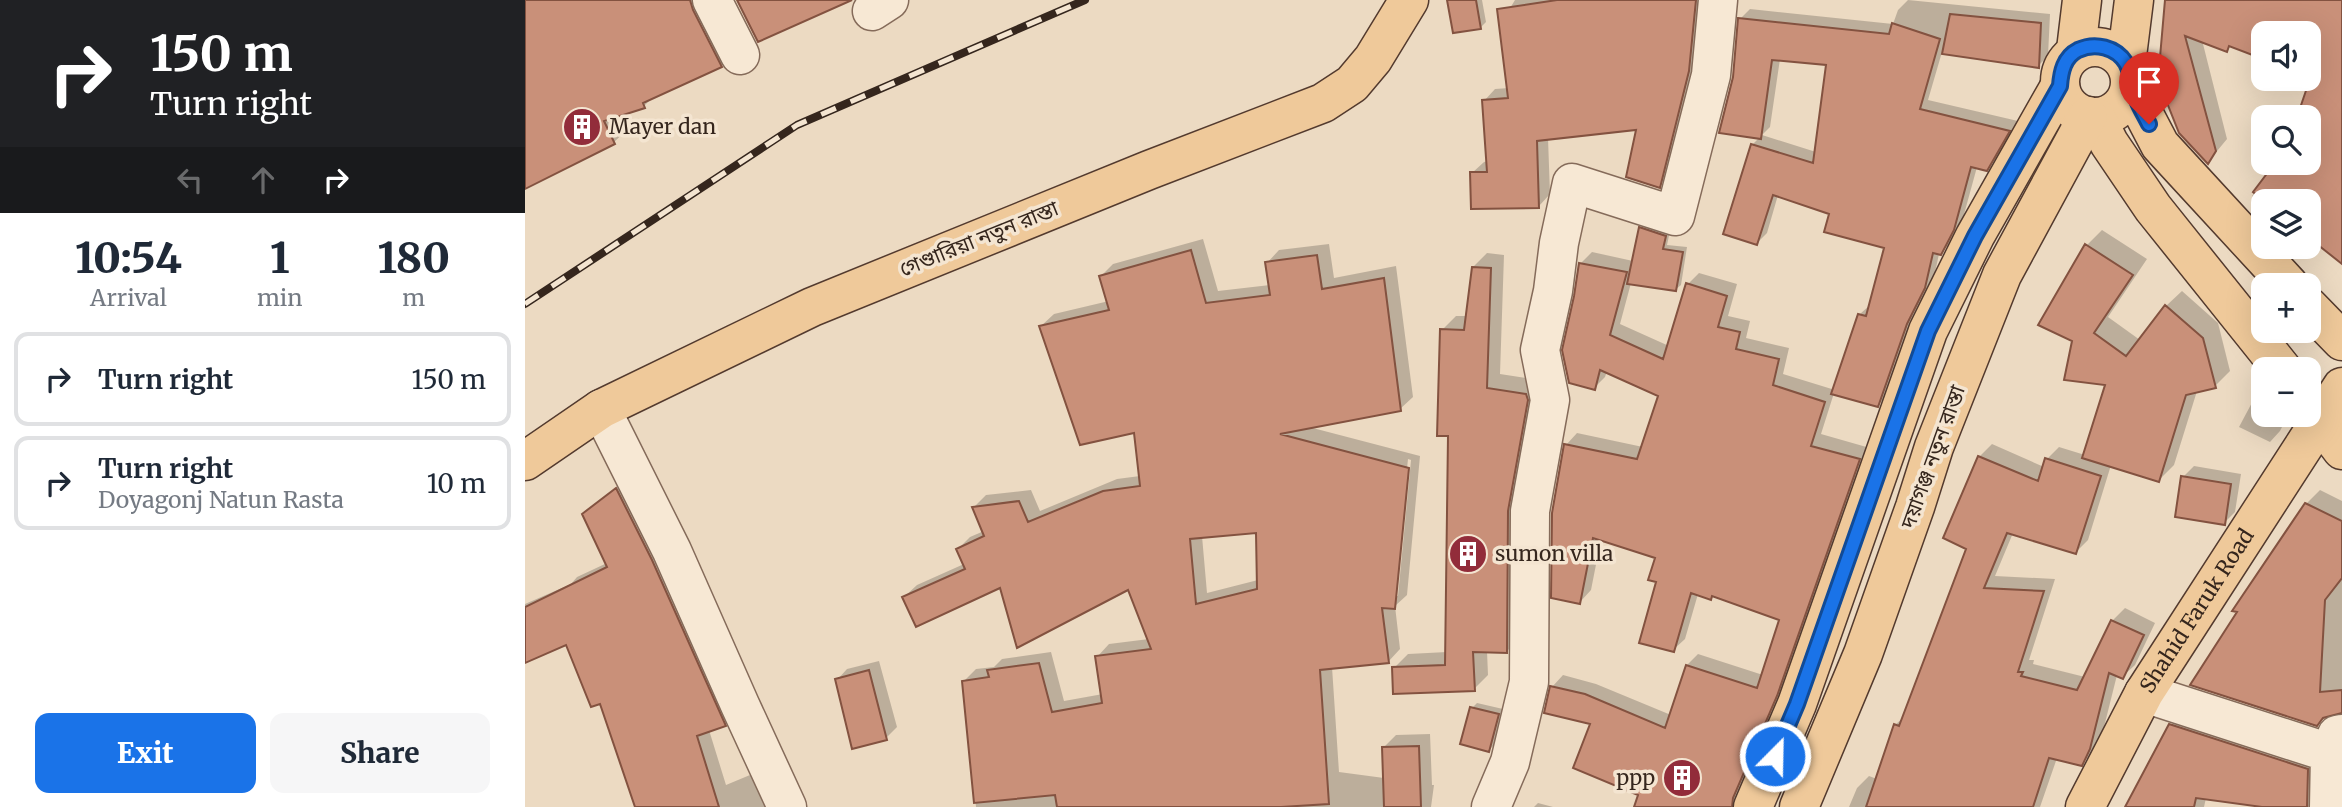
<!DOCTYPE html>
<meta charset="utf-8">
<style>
body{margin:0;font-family:Merriweather,"Noto Sans Bengali",serif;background:#f6f6f7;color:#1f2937;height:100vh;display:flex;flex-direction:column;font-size:26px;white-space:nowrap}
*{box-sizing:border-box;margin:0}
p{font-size:23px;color:#747a83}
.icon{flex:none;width:38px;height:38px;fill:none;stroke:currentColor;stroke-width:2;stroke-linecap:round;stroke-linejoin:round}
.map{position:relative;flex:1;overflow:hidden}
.side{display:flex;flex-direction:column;background:#fff;width:525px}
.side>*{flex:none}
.banner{background:#202124;color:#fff;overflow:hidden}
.buttons{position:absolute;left:1726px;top:21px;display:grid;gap:14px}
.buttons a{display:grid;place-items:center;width:70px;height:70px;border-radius:14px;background:#fff;box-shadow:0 7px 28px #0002;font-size:35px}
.pin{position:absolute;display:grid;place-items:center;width:60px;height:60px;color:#fff;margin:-72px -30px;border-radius:50% 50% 50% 0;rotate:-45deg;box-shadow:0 0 7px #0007}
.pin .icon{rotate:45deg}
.me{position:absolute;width:77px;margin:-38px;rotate:23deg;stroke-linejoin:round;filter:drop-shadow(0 0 5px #0008)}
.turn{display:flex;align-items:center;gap:24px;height:147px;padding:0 35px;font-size:32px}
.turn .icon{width:91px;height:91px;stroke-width:2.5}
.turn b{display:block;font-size:49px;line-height:60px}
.lanes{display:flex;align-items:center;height:66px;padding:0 35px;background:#0003;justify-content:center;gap:35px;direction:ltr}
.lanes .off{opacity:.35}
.eta{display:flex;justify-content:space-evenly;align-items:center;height:119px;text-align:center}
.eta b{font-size:42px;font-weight:800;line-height:49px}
.button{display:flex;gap:14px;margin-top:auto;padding:14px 35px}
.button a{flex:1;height:80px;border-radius:14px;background:#1a73e8;color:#fff;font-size:28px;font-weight:800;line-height:80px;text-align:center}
.button a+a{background:#f6f6f7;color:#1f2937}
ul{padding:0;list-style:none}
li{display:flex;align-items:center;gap:21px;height:94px;margin:0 14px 10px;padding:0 21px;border:4px solid #e0e1e3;border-radius:14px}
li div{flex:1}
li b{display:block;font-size:26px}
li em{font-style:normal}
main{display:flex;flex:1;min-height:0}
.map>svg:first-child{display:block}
.shadow{fill:#0003;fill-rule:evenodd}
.building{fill:#c99079;stroke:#835240;stroke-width:2;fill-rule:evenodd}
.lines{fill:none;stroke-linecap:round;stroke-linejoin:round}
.minor-casing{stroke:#856b5a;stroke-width:41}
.major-casing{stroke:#533a2e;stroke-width:41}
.minor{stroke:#f7e8d4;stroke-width:38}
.major{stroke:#efc99a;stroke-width:38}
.rail-casing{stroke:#35261d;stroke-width:8}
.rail{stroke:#f4e5d1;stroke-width:5;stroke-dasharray:16;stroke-linecap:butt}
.route-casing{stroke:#114b97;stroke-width:18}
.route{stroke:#1a73e8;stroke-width:12}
.labels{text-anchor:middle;stroke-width:7;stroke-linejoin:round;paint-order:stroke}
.poi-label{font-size:21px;fill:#35261d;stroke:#f4e5d1;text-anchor:start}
.street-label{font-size:21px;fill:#35261d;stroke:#f4e5d1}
</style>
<main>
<section class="side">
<div class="banner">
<div class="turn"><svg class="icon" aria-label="right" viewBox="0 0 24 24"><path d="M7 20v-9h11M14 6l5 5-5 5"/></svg><div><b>150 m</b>Turn right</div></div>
<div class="lanes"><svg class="icon off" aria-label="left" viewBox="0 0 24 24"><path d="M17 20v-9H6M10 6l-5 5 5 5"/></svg><svg class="icon off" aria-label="ahead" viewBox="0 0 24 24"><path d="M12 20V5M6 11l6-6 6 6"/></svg><svg class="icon" aria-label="right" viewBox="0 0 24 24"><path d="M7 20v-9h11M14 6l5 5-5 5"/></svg></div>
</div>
<div class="eta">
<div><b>10:54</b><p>Arrival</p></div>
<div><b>1</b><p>min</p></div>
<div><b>180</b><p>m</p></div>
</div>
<ul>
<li><svg class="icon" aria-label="right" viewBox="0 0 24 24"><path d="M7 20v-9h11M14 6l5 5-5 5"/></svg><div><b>Turn right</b></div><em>150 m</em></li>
<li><svg class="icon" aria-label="right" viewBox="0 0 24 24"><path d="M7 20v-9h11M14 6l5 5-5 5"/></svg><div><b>Turn right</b><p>Doyagonj Natun Rasta</p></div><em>10 m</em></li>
</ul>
<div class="button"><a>Exit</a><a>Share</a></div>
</section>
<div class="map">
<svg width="1817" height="807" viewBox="0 0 1817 807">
<rect width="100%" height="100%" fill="#ecdac2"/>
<path class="shadow" d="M0,0H181L208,53L196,65L130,95L119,106L94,114L102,130L89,142L0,188Z
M927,0H957L961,22L956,27Z
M990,0H1181L1175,58L1146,174L1134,186L1113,128L1023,138L1025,194L1014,206L947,173L959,162L963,161L959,101L970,89L984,88L976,23Z
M1383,0L1525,14L1523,56L1513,66L1417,52L1403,100L1493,121L1471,159L1461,169L1452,167L1438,218L1426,243L1414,254L1409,277L1363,395L1353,405L1309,393L1296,434L1345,448L1218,798L1209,807H1148L1068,723L1027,687L1038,675L1071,684L1146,715L1162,665L1173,654L1238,675L1256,619L1188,594H1173L1160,639L1148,650L1134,581L1133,557L1076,539L1066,590L1055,602L1041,445L1052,433L1118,447L1136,395L1082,371L1080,377L1069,388L1055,264L1067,252L1108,261L1115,228L1120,223L1145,231L1142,245L1162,247L1156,285L1150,290L1106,283L1095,324L1144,346L1163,284L1174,273L1212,284L1203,316L1225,321L1221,338L1264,348L1258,374L1310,390L1335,314L1345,305L1361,247L1306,213L1253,195L1242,233L1232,243L1227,145L1235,137L1209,78L1215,19L1225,9L1368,24L1373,10ZM1255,59L1303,63L1291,152L1237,135L1245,127Z
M1642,0H1817V86L1783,33H1738L1706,45L1702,50L1677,40L1702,139L1683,162Z
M1781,94L1817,105V262L1783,201H1738V205L1727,196L1752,163H1783V117H1773Z
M1577,230L1622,259L1583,317L1615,340L1641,306L1657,291L1693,323L1705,371L1690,386L1672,391L1649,465L1634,480L1586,465L1563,540L1551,552L1488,533L1470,576L1530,579L1504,660H1509L1508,664L1560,677L1587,621L1600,608L1630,623L1610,665L1597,677L1592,675L1577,735L1569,752L1556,764L1532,758L1515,807H1324L1332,788L1344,776L1352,779L1370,725L1380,716L1443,548L1454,457L1467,444L1519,467L1522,459L1534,447L1560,455L1582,384L1549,340L1515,325L1562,245Z
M678,239L693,291L745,285L742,263L754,250L804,244L809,278L871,266L888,397L875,409L784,427L895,456L882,595L870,606L875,649L863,662L807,667L814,772L859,778V747L871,735L905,734L907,785H909L906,807H451L439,681L451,669L469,667L477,659L526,652L539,701L578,694L572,657L584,644L624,639L604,588L477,586L379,597L392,585L439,564L433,549L445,537L459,531L449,507L461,495L506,490L515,511L592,479L615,476L611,431L516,326L529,314L584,301L576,276L588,264ZM883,459L886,460L873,596H869ZM733,531V580L682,593L677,536Z
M962,253L979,255L975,374L1015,380L996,637L982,651H962L963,675L949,689L869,668L883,654L922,652L924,435L917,330L931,316H942L948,267Z
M1738,382V415H1763L1755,431L1745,442L1714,427Z
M1669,466L1716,474L1710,512L1699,523L1658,477Z
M103,478L211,713L200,725L184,730L201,785L237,770L253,807H114L77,702L42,643L0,661V604L46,584L52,577L82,563L59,514Z
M1795,490L1817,501V711L1801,715L1792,724L1781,504Z
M354,661L372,727L361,738L312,680L322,669Z
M952,703L978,709L969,745L964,750L947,708Z
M1659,712L1796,756L1801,807H1741L1681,798L1679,807H1607L1646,725Z
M1013,803L1028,807H1009Z"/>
<path class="building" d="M0,0H165L168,10L197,67L118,103L120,108L79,121L90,144L0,189Z
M212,0H327L233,42Z
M922,0H951L956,29L928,33Z
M1032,0H1171L1164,71L1135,188L1101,177L1111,130L1012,141L1014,208L946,209L945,172H962L957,100L983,98L972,9Z
M1640,0H1817V264L1783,237V201H1739L1728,192L1750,163H1783V117H1772L1786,76L1783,75V33H1738V59L1704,46L1702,52L1660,36L1691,151L1683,164L1654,133L1633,80Z
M1425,14L1516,23L1514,68L1417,54Z
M1213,18L1364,34L1367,23L1415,39L1395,109L1485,131L1462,171L1446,167L1429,230L1416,255L1408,253L1400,288L1382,324L1353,407L1306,394L1333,314L1341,316L1359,248L1299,232L1304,214L1248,195L1232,245L1198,234L1226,144L1288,163L1301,65L1247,60L1236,139L1194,133L1208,77Z
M1114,227L1141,236L1138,249L1158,252L1151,291L1102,284Z
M1560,244L1608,275L1569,333L1601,356L1640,305L1678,338L1691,388L1661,395L1634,482L1557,458L1580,385L1539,380L1547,341L1513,325Z
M666,250L681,303L745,295L740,262L792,255L797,289L859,278L876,411L755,434L884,468L870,609L857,608L864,663L795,670L804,804L756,807H532L530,795L449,803L437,681L464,677L462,670L514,663L527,712L577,703L570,656L626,649L603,590L492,648L475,588L391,627L377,597L440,569L431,549L459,536L447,507L494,501L503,522L578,491L615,486L609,433L555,445L514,326L584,310L574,276ZM731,533L732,589L671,604L665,539Z
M1054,263L1102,272L1085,335L1138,359L1161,283L1202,296L1193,327L1215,332L1211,349L1254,359L1248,385L1300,402L1286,446L1335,459L1252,696L1208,798L1207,807H1109L1113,795L1048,768L1065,724L1019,713L1025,686L1060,694L1140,728L1161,665L1232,688L1254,620L1187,596L1186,600L1166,593L1149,652L1114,643L1131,582L1123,580L1130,558L1068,538L1055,604L1026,598L1027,513L1039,444L1112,459L1133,396L1075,370L1070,390L1044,383L1037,350L1049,296Z
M947,267L966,268L962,388L1001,394L1003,400L983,511L982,653L948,652L950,691L868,694L867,667L920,665L923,436H912L915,329L939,330Z
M1453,456L1513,481L1520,458L1576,476L1551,554L1482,533L1459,588L1519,591L1493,672H1498L1496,676L1552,690L1586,620L1619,635L1598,679L1584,673L1565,749L1557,766L1524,758L1508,807H1341L1369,724L1374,726L1441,549L1418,538Z
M1656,476L1706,484L1700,525L1650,517Z
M91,488L127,560L201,726L172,736L194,807H110L75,704L66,707L41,645L0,663V607L82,567L57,514Z
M1780,503L1817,521V578L1800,600L1795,692L1817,690V713L1798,718L1792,726L1665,685L1712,612L1707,611Z
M344,670L362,740L327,749L310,679Z
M945,707L974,714L964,752L935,744Z
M1644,724L1783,769L1782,807H1737L1671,798L1669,807H1600Z
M894,746L896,807H859L857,747Z"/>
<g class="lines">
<defs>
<path id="minor" d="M187,0L215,55
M347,11L364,0
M76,409L147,551L215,705L262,807
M1619,693L1805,753
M966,807L985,762L1004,682L1005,511L1025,400L1015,350L1028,291L1034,243L1047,183L1150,216L1186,75L1193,0
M1804,807L1805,753L1812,735L1817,734"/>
<g id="major">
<circle cx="1570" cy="82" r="35"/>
<path d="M1551,50L1557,0"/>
<path d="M1601,64L1609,0"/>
<path d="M1606,77L1613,103L1635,145L1764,285"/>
<path d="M1571,117L1584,143L1628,208L1757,369"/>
<path d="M1783,306L1817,341"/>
<path d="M1783,405L1817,450"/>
<path d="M0,461L76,409L287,307L624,170L798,103L827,84L848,59L884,0"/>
<path d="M1228,807L1272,704L1403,331L1450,236L1535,86"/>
<path d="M1274,807L1338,654L1390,507L1409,447L1477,275L1563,116"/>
<path id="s1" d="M1560,807L1619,693L1817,387"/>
</g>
</defs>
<use href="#minor" class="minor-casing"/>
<use href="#major" class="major-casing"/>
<use href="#minor" class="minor"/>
<use href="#major" class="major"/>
<defs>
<path id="rail" d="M0,304L272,125L560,0"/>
</defs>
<use href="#rail" class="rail-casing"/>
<use href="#rail" class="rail"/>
</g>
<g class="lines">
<defs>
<path id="route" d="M1250,756L1272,704L1403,331L1450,236L1535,86C1536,72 1539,57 1553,50C1570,42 1591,47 1601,63C1607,74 1608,88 1612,100C1615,108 1620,116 1624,124"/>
</defs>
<use href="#route" class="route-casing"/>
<use href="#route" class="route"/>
</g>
<defs>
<symbol id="building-disc" viewBox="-11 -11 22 22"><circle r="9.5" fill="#922c3a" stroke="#f4e5d1"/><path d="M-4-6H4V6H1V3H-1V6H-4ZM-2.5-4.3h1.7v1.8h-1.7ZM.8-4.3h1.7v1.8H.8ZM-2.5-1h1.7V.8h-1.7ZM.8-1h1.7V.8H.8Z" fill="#fff"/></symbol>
</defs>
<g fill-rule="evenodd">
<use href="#building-disc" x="35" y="105" width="44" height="44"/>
<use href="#building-disc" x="921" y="532" width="44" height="44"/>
<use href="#building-disc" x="1135" y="756" width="44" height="44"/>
</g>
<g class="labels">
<g class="poi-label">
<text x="84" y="134">Mayer dan</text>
<text x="970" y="561">sumon villa</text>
<text x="1130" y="785" text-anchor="end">ppp</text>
</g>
<g class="street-label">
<text transform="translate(454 239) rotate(-22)" y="7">গেণ্ডারিয়া নতুন রাস্তা</text>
<text transform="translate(1408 457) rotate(-70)" y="7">দয়াগঞ্জ নতুন রাস্তা</text>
<text dy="7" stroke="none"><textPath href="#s1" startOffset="226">Shahid Faruk Road</textPath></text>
</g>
</g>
</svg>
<div class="buttons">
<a><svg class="icon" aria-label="sound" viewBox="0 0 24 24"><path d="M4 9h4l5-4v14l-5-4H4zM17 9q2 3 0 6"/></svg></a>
<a><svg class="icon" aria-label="search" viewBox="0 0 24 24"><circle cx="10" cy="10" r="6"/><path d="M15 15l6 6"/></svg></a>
<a><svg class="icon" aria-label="layers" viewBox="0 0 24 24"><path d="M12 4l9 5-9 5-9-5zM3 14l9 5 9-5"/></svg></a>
<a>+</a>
<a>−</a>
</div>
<div class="pin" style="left:1624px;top:124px;background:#d93025"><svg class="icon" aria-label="arrive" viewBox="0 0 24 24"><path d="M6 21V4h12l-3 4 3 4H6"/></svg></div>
<svg class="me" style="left:1250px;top:756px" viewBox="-20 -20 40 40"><circle r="17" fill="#1a73e8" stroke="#fff" stroke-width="3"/><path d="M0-11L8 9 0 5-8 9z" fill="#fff"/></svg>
</div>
</main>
